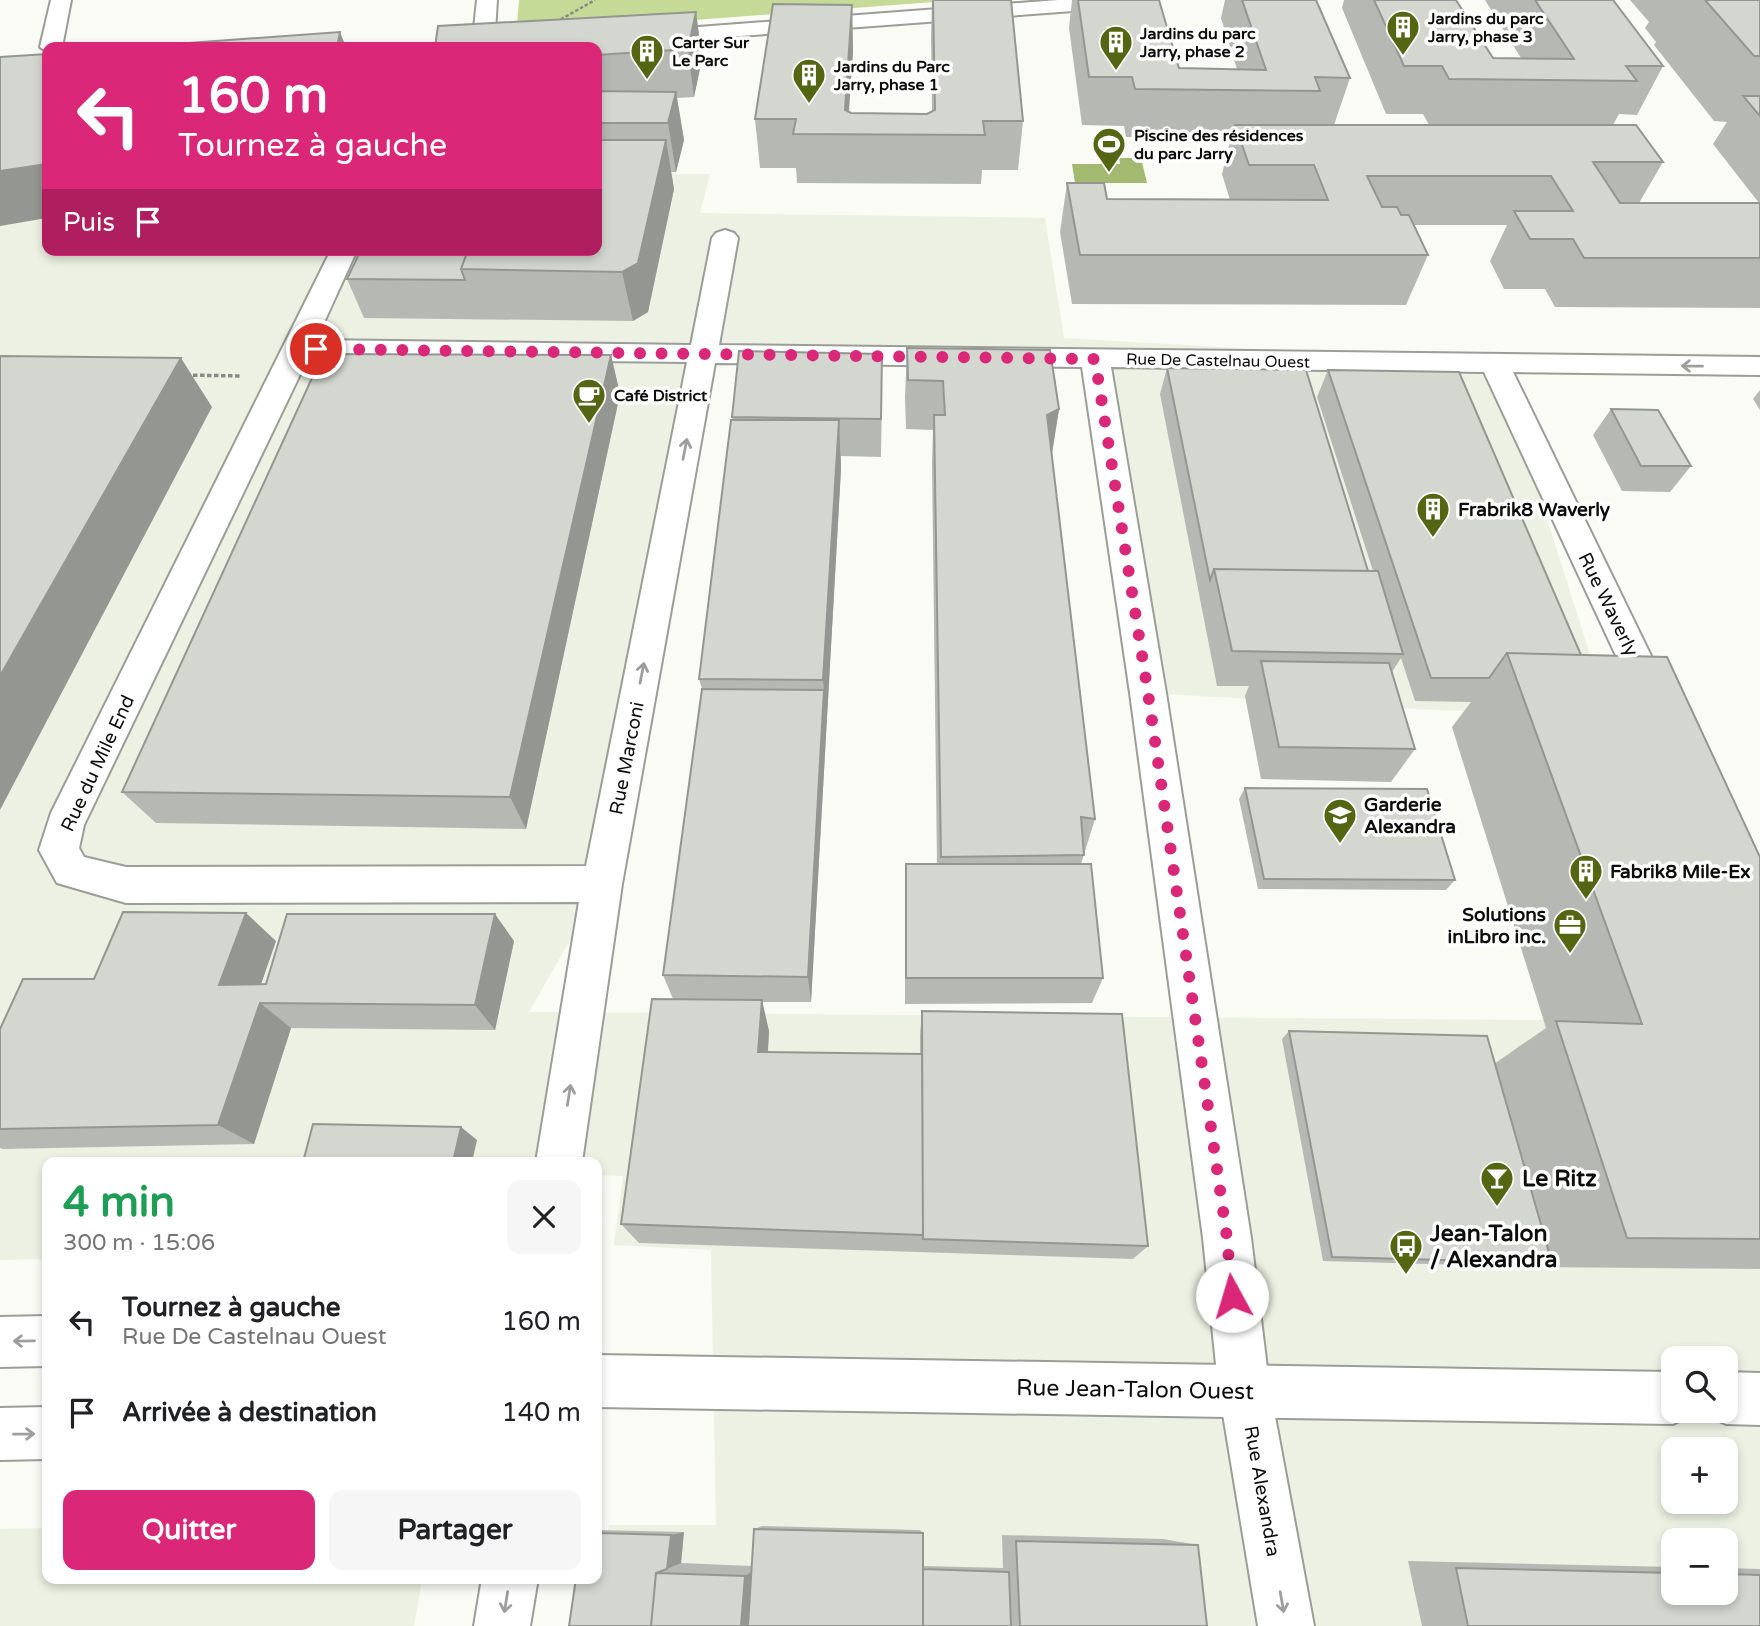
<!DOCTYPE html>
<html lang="fr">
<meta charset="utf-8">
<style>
body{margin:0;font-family:"Varela Round",sans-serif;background:#f6f6f6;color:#202124;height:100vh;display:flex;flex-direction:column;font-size:26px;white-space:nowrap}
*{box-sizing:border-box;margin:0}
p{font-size:23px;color:#757577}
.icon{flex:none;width:38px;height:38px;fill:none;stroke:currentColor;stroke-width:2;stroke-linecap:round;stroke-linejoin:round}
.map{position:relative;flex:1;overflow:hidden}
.panel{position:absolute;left:42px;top:1157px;width:560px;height:427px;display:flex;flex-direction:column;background:#fff;border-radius:14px;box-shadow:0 4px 10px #0003}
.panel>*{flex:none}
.top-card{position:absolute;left:42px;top:42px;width:560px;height:214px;border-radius:14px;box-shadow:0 4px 10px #0003;background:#db2777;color:#fff;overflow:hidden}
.tools{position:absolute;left:1661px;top:1346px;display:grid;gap:14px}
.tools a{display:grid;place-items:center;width:77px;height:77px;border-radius:14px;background:#fff;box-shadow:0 4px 10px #0003;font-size:35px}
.pin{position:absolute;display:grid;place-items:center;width:60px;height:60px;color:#fff;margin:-30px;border:4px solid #fff;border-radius:50%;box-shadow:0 2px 7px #0007}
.me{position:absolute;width:77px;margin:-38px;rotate:354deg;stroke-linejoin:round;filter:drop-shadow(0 0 5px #0008)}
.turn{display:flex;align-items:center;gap:24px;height:147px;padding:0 21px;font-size:32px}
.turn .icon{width:91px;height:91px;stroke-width:2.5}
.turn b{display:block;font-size:49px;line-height:60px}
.then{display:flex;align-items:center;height:66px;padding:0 21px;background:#0003;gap:14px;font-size:26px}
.round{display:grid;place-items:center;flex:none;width:74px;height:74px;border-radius:14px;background:#f6f6f6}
.overview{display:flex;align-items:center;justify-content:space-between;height:119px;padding:0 21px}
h1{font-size:42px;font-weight:800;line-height:52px;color:#1e9e55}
.button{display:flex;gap:14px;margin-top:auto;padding:14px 21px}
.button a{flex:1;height:80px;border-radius:14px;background:#db2777;color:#fff;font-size:28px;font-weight:800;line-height:80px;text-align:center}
.button a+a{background:#f6f6f6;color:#202124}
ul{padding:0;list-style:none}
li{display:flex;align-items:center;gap:21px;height:91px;padding:0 21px}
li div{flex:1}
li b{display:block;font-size:26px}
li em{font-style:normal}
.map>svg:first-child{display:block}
.built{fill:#ecf1e3;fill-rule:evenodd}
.green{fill:#c6da97}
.water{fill:#a4b970}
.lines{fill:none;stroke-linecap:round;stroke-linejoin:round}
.minor-casing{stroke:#9b9d97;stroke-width:4}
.major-casing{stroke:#9b9d97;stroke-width:4}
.path-far1{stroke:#898b86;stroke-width:2.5;stroke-dasharray:3.5 2;stroke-linecap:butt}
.path{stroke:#898b86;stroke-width:3.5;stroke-dasharray:4.5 2.5;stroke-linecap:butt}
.minor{fill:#fff;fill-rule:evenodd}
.major{fill:#fff;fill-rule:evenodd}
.wall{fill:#b6b9b3}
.shaded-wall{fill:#949692}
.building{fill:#d4d7d0;stroke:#949692;stroke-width:2}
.oneway{stroke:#9e9f9d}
.route{stroke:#db2777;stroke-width:12;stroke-dasharray:0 21.6}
.labels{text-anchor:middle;stroke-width:7;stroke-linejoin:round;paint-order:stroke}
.far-poi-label{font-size:16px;font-weight:bold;fill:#0d0e0b;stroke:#fff;text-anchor:start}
.far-street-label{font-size:16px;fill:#0d0e0b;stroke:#fff}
.poi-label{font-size:19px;font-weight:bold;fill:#0d0e0b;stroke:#fff;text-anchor:start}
.street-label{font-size:19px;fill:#0d0e0b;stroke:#fff}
.near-poi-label{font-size:23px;font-weight:bold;fill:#0d0e0b;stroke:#fff;text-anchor:start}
.near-street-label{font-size:23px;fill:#0d0e0b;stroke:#fff}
</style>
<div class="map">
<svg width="1760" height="1626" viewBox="0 0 1760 1626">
<rect width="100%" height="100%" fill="#f9fbf4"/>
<path class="built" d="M47,93V250H597V174H710L700,213L1045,218L1064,338L1494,363L1505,386L1609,715L1434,710L1148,693L1094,359L703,356L602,884L529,1012L1534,1020L1760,1027V1626H592L609,1525H716L711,1250L614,1245L623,1176L597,1175V1162H47V1259L0,1260V95ZM1673,1358H1726V1410H1673ZM1673,1449H1726V1502H1673ZM1673,1540H1726V1592H1673Z
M47,1528V1578L422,1579L414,1626H0V1529Z"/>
<path class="green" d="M519,0H960L536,32L517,24Z"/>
<path class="water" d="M1119,158H1141L1147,183H1075L1072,164H1120Z"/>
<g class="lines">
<defs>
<path id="minor" d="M51,0H71L62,47H47V52L40,47Z
M477,0H497L494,47H472Z
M1058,0H1150L1147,4L1140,6L646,43L639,41L635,37L639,33L646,31Z
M725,230L734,233L738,238L719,345L1760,357V375L1513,372L1674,703L1669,713L1656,717L1643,713L1638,703L1484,372L1111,367L1166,693L1251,1238L1269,1384L1314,1626H1258L1218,1384L1203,1238L1130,693L1082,367L715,363L622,884L582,1162H536L579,902L126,903L57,883L39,850L51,813L331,250H357L316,340L691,345L712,238L716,233ZM308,358L687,362L586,866L126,867L84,857L79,848L84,825Z
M482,1578H538L530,1626H474Z"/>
<path id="major" d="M47,1316V1366L0,1367V1317Z
M597,1355L1673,1372V1410H1694L1691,1416L1673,1424L597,1407Z
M1726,1372L1760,1373V1425L1726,1424L1708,1416L1705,1410H1726Z
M47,1407V1459L0,1460V1408Z"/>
</defs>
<use href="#minor" class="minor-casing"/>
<use href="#major" class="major-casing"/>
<path class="path-far1" d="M556,22L595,0"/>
<path class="path" d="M186,375L241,376"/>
<use href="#minor" class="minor"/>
<use href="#major" class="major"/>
</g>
<path class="wall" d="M932,0H1011L1023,121L1018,170H982L981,184L797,183L796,168H760L755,119L852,5L853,52L849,112L851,113L927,114L932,112L931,37Z
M1072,0H1159L1179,68L1237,69L1221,18L1225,0H1316L1350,78L1334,125H1429L1423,114H1386L1342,8L1344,0H1456L1493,58H1521L1485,0H1613L1663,66L1637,115L1619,114L1613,125L1663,162L1639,203H1759L1713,144L1727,122L1714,121L1654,45L1656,42L1645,28L1649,22L1630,0H1760V308L1555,307L1545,289H1504L1490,261L1507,225H1414L1428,255L1406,305L1072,304L1060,232L1067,183L1107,199L1230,200L1222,174L1231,138L1126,137L1124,126L1082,125L1069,28Z
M696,12L702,59L694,97L677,98L684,140L676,172H671L674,189L648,312L633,321L364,318L347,279L597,250V47Z
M907,348L1059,409L1052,455L1095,819L1081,864L1103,978L1092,1003L905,1004V893L906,864H937L932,464L933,430L906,429L905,397Z
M611,355L620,394L526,829L156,823L122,792Z
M1167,368L1368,571H1373L1317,397L1328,370L1760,857V1269L1538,1267L1323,1261L1282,1039L1289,1031L1494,1064L1546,1028L1452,727L1471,702L1415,701L1401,658L1392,672L1415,749L1391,782L1261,779L1245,696L1249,686H1217L1160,394Z
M1760,390V410L1753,399Z
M882,392L881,457L841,456V469L811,1002H762L769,1031L768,1052L920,1054V1035L922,1011L1148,1246L1133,1259L639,1243L621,1224L673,999L663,975L702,689L699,679L732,417Z
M1611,409L1691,466L1670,492L1622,491L1593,435Z
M1245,788L1455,880L1446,890L1258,889L1239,799Z
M276,941L261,984L514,941L495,1030L291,1028L254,1144L3,1149L0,1148V1029L94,979Z
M762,1526L920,1530L923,1533V1566L1003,1568L1002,1535L1163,1539L1198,1545L1207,1626H569L597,1578V1530L684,1532L681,1563L752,1566L754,1529Z
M1408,1561L1673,1567V1592H1726V1568L1760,1569V1626H1422Z"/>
<path class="shaded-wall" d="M852,5L853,52L847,134L845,110Z
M696,12L702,59L694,97L688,49Z
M340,32L346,47H337Z
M676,92L684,140L676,172L668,123Z
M666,140L674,189L648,312L633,321L622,272Z
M47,164V218L0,226V171Z
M611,355L620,394L526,829L510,797Z
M181,358L212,407L0,810V676Z
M1059,409L1051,458L1047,415Z
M839,420L841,469L811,1002L808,977L824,690L823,680Z
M246,913L276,941L252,1010L219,985Z
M495,914L514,941L495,1030L475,1005Z
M762,1000L769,1031L766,1081L758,1052Z
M260,1003L291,1028L254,1144L218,1125Z
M461,1127L477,1140L472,1162H453Z
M684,1532L681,1563L667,1569L671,1535Z
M760,1566L756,1626H741L745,1576Z"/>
<path class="building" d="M933,0H1011L1023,121H983L985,135L793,134L796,119H755L773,4L852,5L845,110L851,113L927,114L935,110Z
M1078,0H1159L1179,68L1266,70L1242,0H1316L1350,78L1315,77L1320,91L1135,89L1132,77H1089Z
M1374,0H1456L1493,58L1574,59L1535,0H1613L1663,66H1626L1637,81L1449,79L1442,66H1404Z
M1705,0H1760V56H1754Z
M696,12L688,49L597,55V47H435L438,26Z
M340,32L337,47H134Z
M47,54V164L0,171V57Z
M597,91L676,92L668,123H597Z
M1743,96H1760V116Z
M1235,125H1636L1663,162H1593L1620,203H1760V258H1584L1573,239H1530L1514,211H1573L1551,176H1367L1382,207H1397L1401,215H1409L1428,255H1080L1067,183H1104L1107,199L1328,200L1314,165H1249Z
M597,140H666L638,263L622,272L461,269L468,250H597Z
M361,250H468L461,269L465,280L347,279Z
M907,348L1050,350L1059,409L1047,415L1095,819L1081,817L1084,855L941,857L934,415H945L943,381L908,380Z
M739,351L882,354L881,419L732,417Z
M323,354L611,355L510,797L122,792Z
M0,356L181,358L0,676Z
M1167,368L1306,370L1368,571L1214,569L1210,580Z
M1328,370L1459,372L1581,655L1507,653L1489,678H1431Z
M1611,409L1658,410L1691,466H1641Z
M731,420H839L823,680L699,679Z
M1214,569L1378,571L1403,654L1232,651Z
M1507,653L1667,657L1760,857V1239L1627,1238L1556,1021L1642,1024Z
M1261,661L1389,663L1415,749L1279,747Z
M702,689L824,690L808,977L663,975Z
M1245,788L1427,789L1455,880L1264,879Z
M906,864H1091L1103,978H906Z
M123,912L246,913L219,985L266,984L287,914H495L475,1005L260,1003L218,1125L0,1129V1029L23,979H94Z
M652,999L762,1000L758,1052L922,1054L923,1235L621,1224Z
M922,1011L1122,1014L1148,1246L923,1239Z
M1289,1031L1487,1036L1552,1263L1332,1257Z
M313,1124L461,1127L453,1162H303Z
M754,1529L923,1533V1626H748Z
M597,1533L671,1535L667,1569L656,1573L651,1626H569L576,1578H597Z
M1016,1541L1198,1545L1207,1626H1020Z
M1456,1568L1673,1573V1592H1726V1574L1760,1575V1626H1468Z
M923,1569L1009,1572L1011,1626H923Z
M656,1573L745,1576L741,1626H651Z"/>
<defs><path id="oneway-shaft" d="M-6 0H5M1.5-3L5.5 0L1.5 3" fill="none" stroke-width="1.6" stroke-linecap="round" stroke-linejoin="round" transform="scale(1.75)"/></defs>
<g class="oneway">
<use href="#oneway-shaft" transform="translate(1692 366) rotate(-179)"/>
<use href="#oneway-shaft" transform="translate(685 449) rotate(-79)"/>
<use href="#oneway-shaft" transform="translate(642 673) rotate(-79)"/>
<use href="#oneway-shaft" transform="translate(569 1095) rotate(-81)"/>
<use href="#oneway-shaft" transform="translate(24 1341) rotate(179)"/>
<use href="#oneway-shaft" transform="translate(24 1434) rotate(-1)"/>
<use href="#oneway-shaft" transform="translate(506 1602) rotate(99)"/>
<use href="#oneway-shaft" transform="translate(1282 1602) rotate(80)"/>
</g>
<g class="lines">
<path class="route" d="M316,349L1095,359L1148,693L1227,1238L1232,1296"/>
</g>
<defs>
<symbol id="building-pin" viewBox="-11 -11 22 30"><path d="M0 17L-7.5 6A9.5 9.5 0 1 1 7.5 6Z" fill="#536611" stroke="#fff"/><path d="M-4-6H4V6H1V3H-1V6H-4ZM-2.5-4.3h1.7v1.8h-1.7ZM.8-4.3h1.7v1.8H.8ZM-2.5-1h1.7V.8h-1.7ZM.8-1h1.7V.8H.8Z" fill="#fff"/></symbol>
<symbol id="stadium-pin" viewBox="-11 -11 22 30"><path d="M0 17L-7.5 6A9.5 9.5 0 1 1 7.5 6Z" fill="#536611" stroke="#fff"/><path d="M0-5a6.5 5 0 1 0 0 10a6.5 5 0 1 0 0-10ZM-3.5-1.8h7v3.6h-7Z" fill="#fff"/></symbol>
<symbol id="cafe-pin" viewBox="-11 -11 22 30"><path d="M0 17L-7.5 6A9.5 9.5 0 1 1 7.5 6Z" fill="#536611" stroke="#fff"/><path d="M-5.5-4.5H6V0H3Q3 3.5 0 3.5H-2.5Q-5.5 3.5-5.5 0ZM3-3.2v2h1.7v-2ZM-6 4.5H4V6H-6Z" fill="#fff"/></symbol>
<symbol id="school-pin" viewBox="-11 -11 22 30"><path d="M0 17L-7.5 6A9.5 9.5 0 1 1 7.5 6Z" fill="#536611" stroke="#fff"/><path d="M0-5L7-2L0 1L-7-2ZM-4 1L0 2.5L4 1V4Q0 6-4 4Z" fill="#fff"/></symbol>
<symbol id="office-pin" viewBox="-11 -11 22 30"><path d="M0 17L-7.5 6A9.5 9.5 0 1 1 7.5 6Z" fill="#536611" stroke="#fff"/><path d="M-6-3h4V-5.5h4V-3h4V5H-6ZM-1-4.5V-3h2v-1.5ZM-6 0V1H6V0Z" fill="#fff"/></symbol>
<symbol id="bar-pin" viewBox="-11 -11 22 30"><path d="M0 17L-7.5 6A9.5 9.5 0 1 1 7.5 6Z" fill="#536611" stroke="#fff"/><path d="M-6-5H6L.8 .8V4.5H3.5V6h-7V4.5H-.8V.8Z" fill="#fff"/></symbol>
<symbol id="bus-pin" viewBox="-11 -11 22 30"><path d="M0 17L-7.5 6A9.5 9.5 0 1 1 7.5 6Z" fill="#536611" stroke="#fff"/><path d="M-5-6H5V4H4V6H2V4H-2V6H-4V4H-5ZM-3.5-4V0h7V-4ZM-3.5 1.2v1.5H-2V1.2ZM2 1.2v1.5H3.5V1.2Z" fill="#fff"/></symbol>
</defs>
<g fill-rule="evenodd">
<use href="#building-pin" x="1384" y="8" width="38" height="52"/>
<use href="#building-pin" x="1097" y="23" width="38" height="52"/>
<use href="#building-pin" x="628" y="32" width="38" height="52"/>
<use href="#building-pin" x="790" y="56" width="38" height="52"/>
<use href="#stadium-pin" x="1090" y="125" width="38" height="52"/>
<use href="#cafe-pin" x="570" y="376" width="38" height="52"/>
<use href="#building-pin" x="1414" y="490" width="38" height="52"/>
<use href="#school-pin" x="1321" y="796" width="38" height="52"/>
<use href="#building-pin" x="1567" y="852" width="38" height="52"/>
<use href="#office-pin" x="1551" y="906" width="38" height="52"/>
<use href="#bar-pin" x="1478" y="1159" width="38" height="52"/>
<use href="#bus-pin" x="1387" y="1227" width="38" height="52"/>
</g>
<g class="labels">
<g class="far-poi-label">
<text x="1428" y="24">Jardins du parc<tspan x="1428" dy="18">Jarry, phase 3</tspan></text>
<text x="1140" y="39">Jardins du parc<tspan x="1140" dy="18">Jarry, phase 2</tspan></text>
<text x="672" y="48">Carter Sur<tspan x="672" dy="18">Le Parc</tspan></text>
<text x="834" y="72">Jardins du Parc<tspan x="834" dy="18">Jarry, phase 1</tspan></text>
<text x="1134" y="141">Piscine des résidences<tspan x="1134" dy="18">du parc Jarry</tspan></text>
<text x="614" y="401">Café District</text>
</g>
<g class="far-street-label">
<text transform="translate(1218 360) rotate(1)" y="6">Rue De Castelnau Ouest</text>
</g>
<g class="poi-label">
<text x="1458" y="516">Frabrik8 Waverly</text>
<text x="1364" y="811">Garderie<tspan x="1364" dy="22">Alexandra</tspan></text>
<text x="1610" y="878">Fabrik8 Mile-Ex</text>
<text x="1546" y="921" text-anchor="end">Solutions<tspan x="1546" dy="22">inLibro inc.</tspan></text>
</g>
<g class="street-label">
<text transform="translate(1609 604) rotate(64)" y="7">Rue Waverly</text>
<text transform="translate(626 758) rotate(-79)" y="7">Rue Marconi</text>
<text transform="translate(97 763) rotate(-65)" y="7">Rue du Mile End</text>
<text transform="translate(1263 1491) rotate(80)" y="7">Rue Alexandra</text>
</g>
<g class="near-poi-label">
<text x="1522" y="1186">Le Ritz</text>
<text x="1430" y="1241">Jean-Talon<tspan x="1430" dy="26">/ Alexandra</tspan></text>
</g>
<g class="near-street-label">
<text transform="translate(1135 1389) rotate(1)" y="8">Rue Jean-Talon Ouest</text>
</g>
</g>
</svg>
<div class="tools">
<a><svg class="icon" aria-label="search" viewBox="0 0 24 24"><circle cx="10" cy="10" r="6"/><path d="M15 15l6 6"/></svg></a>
<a>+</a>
<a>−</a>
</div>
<div class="pin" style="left:316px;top:349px;background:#d93025"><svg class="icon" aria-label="arrive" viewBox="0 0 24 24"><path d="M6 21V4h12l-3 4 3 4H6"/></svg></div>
<svg class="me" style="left:1232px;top:1296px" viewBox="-20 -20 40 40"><circle r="19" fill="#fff"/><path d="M0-13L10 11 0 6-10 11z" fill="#db2777"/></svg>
<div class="top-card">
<div class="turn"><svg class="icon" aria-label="left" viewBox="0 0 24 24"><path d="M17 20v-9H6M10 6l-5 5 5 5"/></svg><div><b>160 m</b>Tournez à gauche</div></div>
<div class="then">Puis<svg class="icon" aria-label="arrive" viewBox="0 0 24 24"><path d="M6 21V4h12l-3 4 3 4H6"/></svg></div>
</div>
<section class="panel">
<div class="overview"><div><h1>4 min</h1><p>300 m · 15:06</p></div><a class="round"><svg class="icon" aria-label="close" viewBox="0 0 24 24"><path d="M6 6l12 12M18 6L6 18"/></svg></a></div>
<ul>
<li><svg class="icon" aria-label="left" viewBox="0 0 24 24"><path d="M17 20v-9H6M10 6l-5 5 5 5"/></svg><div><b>Tournez à gauche</b><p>Rue De Castelnau Ouest</p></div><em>160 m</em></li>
<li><svg class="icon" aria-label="arrive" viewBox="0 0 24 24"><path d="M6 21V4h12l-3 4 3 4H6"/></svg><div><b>Arrivée à destination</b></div><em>140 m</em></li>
</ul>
<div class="button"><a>Quitter</a><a>Partager</a></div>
</section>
</div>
